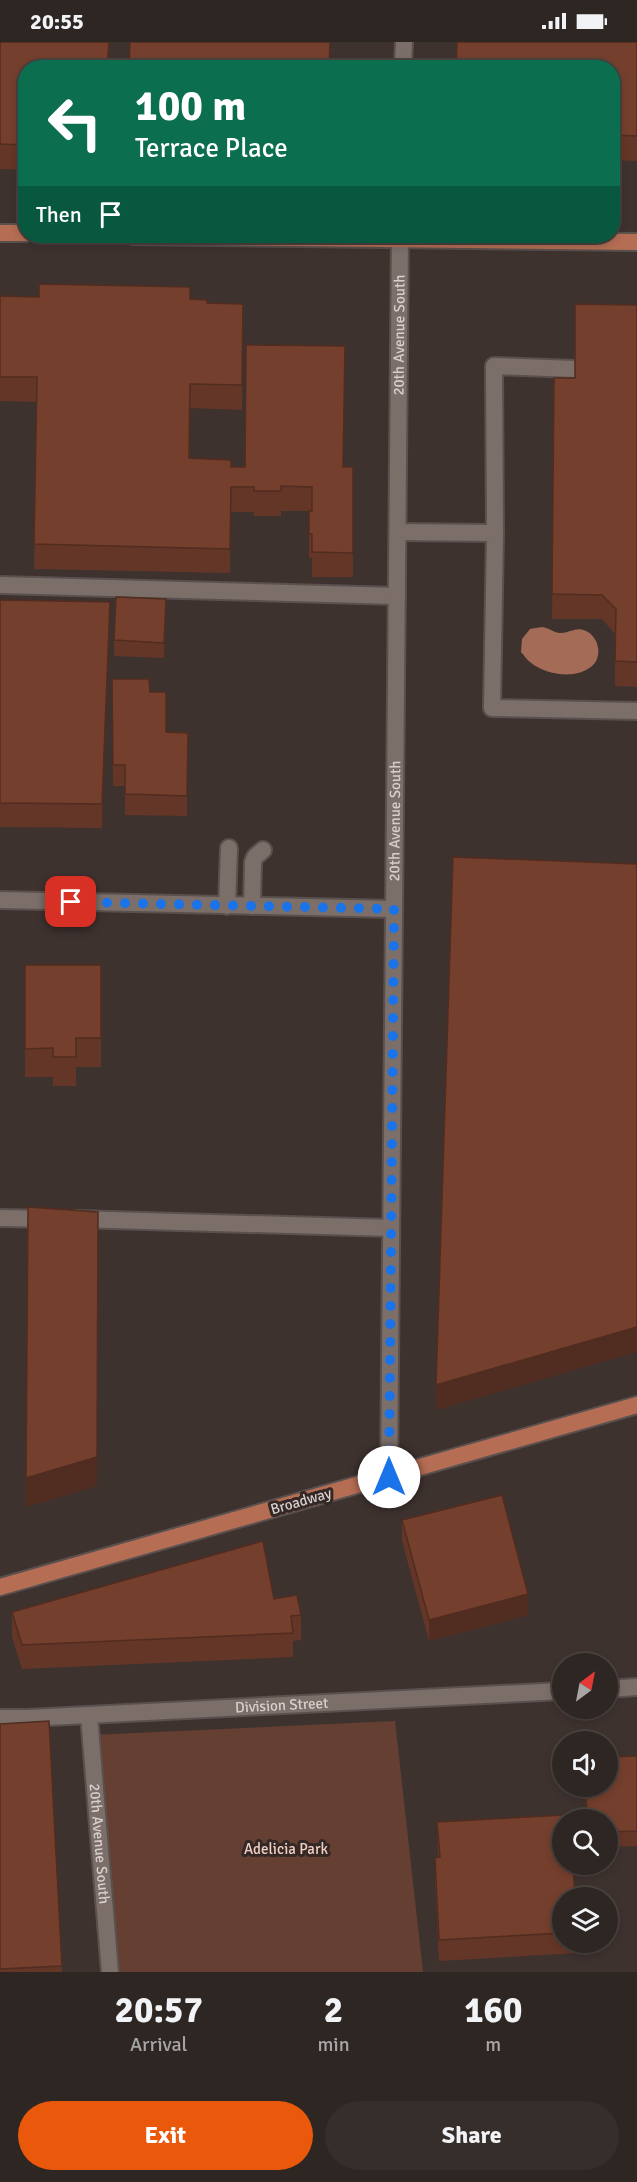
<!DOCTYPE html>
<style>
body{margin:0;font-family:Signika,sans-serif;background:#362e2b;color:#f1f3f6;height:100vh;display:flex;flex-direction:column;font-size:22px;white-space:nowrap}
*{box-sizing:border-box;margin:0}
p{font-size:20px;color:#a7a5a6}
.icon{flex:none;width:33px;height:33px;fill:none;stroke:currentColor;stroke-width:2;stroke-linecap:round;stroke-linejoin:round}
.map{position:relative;height:1930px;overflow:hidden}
.sheet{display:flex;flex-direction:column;background:#2e2623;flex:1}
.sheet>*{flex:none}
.banner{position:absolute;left:18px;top:18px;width:602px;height:183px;border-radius:24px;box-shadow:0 3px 9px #0003,0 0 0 2px #494341;background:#0b6e4f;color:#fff;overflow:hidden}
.needle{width:39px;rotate:32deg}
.fabs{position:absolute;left:552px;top:1611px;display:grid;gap:12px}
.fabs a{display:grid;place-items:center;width:66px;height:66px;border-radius:50%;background:#2e2623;box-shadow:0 3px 9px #0003,0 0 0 2px #494341;font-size:30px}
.pin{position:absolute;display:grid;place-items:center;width:51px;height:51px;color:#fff;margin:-26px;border-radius:12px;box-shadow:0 3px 9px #0006}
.me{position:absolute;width:66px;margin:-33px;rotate:0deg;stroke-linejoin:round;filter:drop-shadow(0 0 4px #0008)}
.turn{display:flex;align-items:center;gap:21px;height:126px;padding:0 18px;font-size:27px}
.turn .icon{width:78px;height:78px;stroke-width:2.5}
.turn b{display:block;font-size:42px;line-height:51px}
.then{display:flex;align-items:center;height:57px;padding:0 18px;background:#0003;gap:12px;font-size:22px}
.eta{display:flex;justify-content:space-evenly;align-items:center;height:102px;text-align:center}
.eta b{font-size:36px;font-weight:700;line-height:42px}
.primary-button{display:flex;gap:12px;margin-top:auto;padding:12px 18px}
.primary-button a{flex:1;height:69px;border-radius:36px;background:#ea580c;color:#fff;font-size:24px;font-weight:700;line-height:69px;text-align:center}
.primary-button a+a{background:#362e2b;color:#f1f3f6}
.status{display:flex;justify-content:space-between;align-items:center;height:42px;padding:0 30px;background:#2e2623;direction:ltr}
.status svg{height:16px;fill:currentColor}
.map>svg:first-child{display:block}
.green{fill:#653f32}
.water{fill:#a46b57}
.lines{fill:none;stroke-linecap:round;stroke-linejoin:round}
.service-casing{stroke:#5a504e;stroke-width:20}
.minor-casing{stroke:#5a504e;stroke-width:20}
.secondary-casing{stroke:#5a504e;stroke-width:20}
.primary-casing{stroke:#5a504e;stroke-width:20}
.service{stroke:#7c6f6a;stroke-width:16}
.minor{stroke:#7c6f6a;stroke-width:16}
.secondary{stroke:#7c6f6a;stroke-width:16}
.primary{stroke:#b56d54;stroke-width:16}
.wall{fill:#643627}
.shaded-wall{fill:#512c20}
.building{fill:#743f2d;stroke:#512c20;stroke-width:1.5}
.route{stroke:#1a73e8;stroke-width:10;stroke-dasharray:0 18}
.labels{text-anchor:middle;stroke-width:6;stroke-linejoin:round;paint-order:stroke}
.street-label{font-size:15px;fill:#d7cfcd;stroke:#332825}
.park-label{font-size:15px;fill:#f3cfc3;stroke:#332825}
</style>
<div class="status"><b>20:55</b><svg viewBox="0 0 49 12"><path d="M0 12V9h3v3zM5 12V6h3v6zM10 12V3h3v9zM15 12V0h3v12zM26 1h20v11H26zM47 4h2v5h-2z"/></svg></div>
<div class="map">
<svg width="637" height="1930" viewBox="0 0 637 1930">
<rect width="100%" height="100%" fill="#3e322f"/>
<path class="green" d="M395,1679L423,1930H110L91,1693Z"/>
<path class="water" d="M542,585C549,586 553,590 559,591C569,592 576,584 586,589C599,595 603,615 592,624C576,638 545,633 530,620C527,618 524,613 521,610L522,597L530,587Z"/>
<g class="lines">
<defs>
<path id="service" d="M398,490L495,491L494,324L575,327
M495,491L492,666L637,669
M0,543L397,554
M227,864L229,806
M252,864L253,820L255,815L263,808
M0,1176L50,1177
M76,1177L391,1186"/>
<g id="minor">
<path d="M0,858L394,867"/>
<path id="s1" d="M89,1673L110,1930"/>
</g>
<g id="secondary">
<path d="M403,26L404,0"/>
<path id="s2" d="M389,1435L400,194"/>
<path d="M608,1647L637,1645"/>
<path id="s3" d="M0,1676H28L562,1649"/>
</g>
<path id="primary" d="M0,191H26
M132,194L637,200
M0,1545L637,1363"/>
</defs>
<use href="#service" class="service-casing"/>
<use href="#minor" class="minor-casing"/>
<use href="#secondary" class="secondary-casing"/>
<use href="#primary" class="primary-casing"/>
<use href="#service" class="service"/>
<use href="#minor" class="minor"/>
<use href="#secondary" class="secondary"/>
<use href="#primary" class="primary"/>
</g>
<path class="wall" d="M0,0H110L108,26H26V128L0,127Z
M637,0V119L612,118V26Z
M0,254L190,257L207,261L243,287L242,368L190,366V416L231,425H353V535H312V516H309V469H281V474H254V470H231L230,531L34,527L37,360L0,359Z
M637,263V645L615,644V592L602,577H552L554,336H575Z
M0,558L110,585L102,786L0,785Z
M166,573L164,616L114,614V598Z
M112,637L150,650L166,690L188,691L187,774L125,773V744H113Z
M25,923H101V1025H76V1044H53V1035H25Z
M402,1478L528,1573L429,1599L402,1499Z
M274,1557L301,1573V1598L293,1599V1615L22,1627L12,1595V1570Z
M0,1682L62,1924V1930H0Z
M637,1714V1804L608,1805V1778H586L585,1744H608Z
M437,1780L562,1822V1900H577V1911L439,1919L435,1837V1816L438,1815Z"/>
<path class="shaded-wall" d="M109,0H110L108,26H107Z
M166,557V573L164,616V601Z
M110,560V585L102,786V762Z
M98,1170L97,1444L26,1465V1436Z
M637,1285V1310L436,1368V1343Z
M528,1552V1573L429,1599V1578Z"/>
<path class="building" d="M0,0H109L107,26H26V103L0,102Z
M130,0H330L329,26H129Z
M457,0H637V94L612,93V26H456Z
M39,242L190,245V257L207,258V261L243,262L242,343L190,342L189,416L231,418V425H245L246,303L345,304L343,425H353V511L312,510V492H309V469H312V445L281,444V449H254V445H231L230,507L34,502L37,335H0V254L39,255Z
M575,262L637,263V620L615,619L616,567L602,553L552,552L554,336H575Z
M116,555L166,557L164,601L114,598Z
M0,558L110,560L102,762L0,761Z
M112,637H149L150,650H166V690L188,691L187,754L125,752V723H113Z
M453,815L637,822V1285L436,1343Z
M25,923H101V996H76V1015H53V1006L25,1007Z
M28,1165L98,1170L97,1415L26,1436Z
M502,1453L528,1552L429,1578L402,1478Z
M263,1499L274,1557L297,1553L301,1573L291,1574L293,1591L22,1603L12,1570Z
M49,1679L62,1924L0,1927V1682Z
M637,1714V1789L608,1790V1778H587L586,1744H608V1715Z
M564,1773V1778H562V1822H573L575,1856H562V1891L439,1898L435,1816L440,1815L437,1780Z"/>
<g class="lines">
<path class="route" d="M71,860L394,867L389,1435"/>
</g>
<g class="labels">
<g class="street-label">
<text dy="5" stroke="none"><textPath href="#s2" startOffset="1142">20th Avenue South</textPath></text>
<text dy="5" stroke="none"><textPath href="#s2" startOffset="656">20th Avenue South</textPath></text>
<text transform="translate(301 1459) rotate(-16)" y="5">Broadway</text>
<text dy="5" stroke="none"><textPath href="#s3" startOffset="282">Division Street</textPath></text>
<text dy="5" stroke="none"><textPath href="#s1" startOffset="129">20th Avenue South</textPath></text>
</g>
<g class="park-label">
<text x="286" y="1812">Adelicia Park</text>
</g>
</g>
</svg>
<div class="fabs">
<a><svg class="needle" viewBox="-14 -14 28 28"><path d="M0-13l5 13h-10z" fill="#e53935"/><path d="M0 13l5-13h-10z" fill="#a7a5a6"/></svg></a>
<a><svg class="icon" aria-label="sound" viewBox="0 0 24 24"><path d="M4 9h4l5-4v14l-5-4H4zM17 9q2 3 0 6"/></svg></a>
<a><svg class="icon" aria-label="search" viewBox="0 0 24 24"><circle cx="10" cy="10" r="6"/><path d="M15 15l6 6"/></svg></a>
<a><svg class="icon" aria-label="layers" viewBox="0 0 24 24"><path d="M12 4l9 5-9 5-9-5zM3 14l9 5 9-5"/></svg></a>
</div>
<div class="pin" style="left:71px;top:860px;background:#d93025"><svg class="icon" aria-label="arrive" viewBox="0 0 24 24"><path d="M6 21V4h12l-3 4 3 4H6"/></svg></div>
<svg class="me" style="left:389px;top:1435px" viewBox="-20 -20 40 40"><circle r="19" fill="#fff"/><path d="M0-13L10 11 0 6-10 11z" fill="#1a73e8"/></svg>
<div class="banner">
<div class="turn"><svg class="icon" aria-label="left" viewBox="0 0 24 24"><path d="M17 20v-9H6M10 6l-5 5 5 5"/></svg><div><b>100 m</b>Terrace Place</div></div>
<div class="then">Then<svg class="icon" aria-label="arrive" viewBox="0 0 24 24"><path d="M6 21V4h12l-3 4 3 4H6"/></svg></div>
</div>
</div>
<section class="sheet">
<div class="eta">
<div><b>20:57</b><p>Arrival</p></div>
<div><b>2</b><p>min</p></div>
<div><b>160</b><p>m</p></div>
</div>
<div class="primary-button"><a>Exit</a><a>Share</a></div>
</section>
